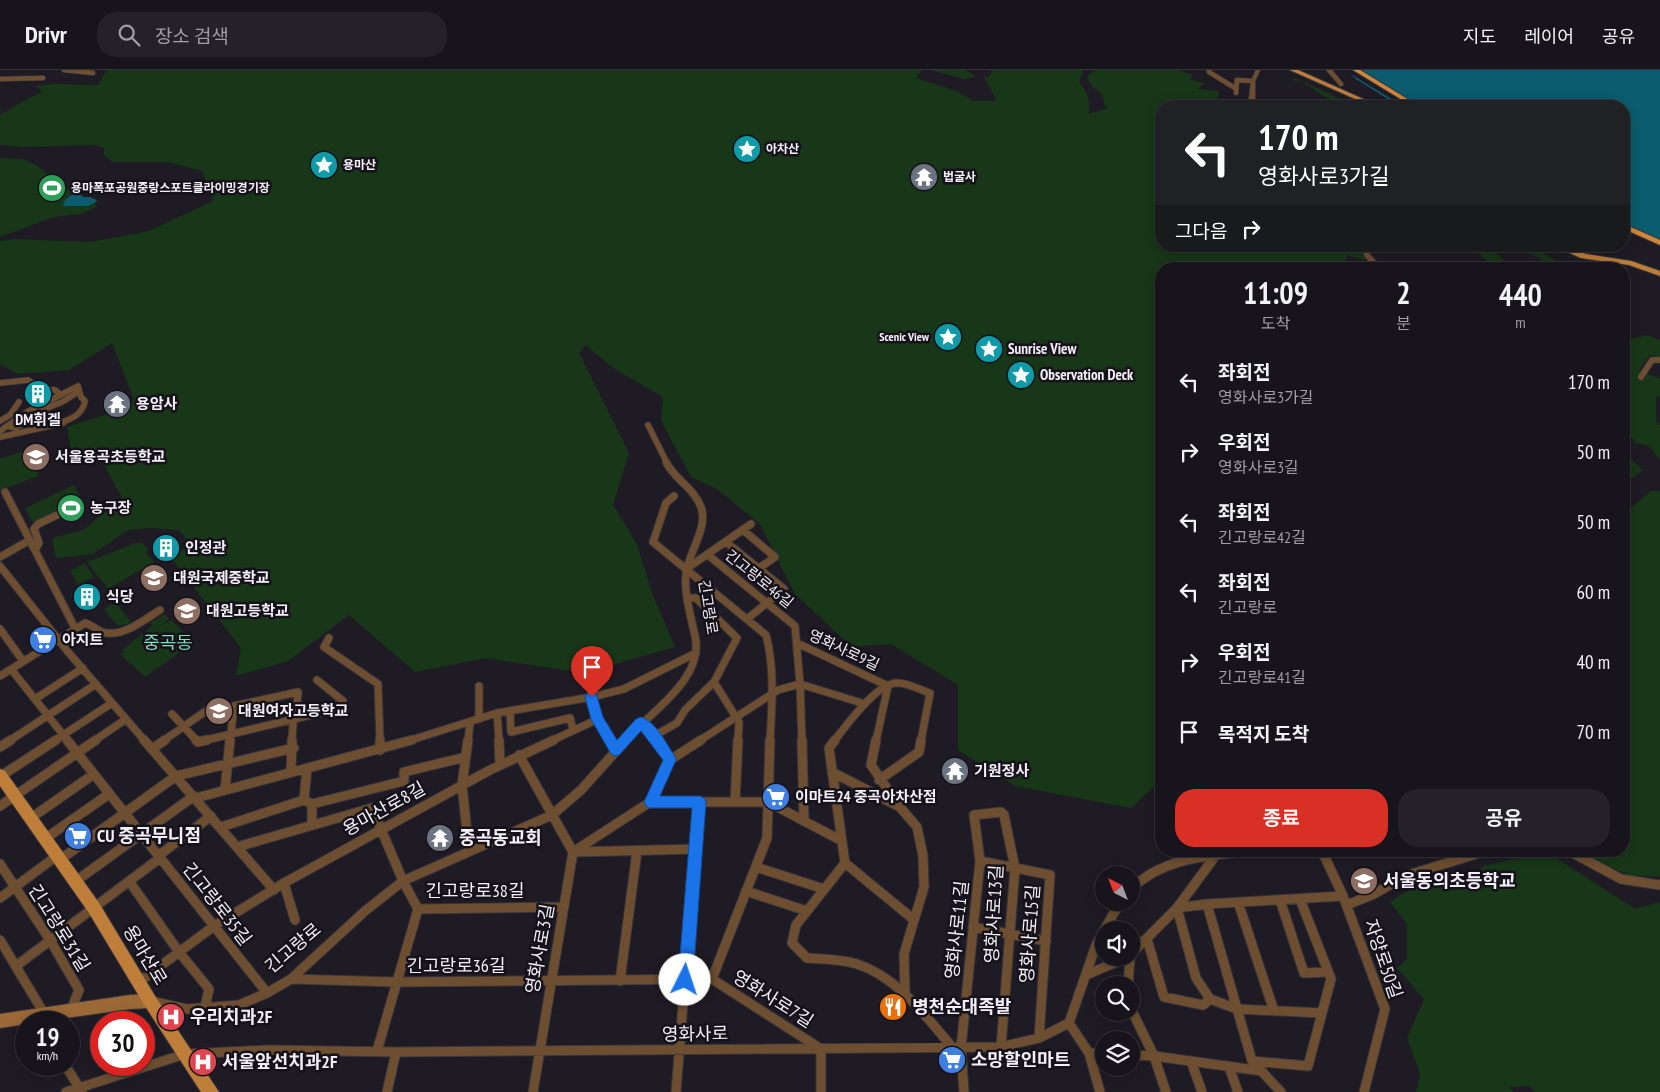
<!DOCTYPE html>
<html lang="ko">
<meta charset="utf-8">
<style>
body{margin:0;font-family:"PT Sans Narrow","Noto Sans KR",sans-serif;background:#242128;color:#f1f3f6;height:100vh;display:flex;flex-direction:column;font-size:19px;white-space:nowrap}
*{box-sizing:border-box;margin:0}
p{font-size:16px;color:#9e9ea3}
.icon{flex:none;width:28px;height:28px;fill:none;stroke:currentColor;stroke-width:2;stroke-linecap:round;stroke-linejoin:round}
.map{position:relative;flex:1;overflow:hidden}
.sheet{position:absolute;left:1155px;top:192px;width:475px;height:595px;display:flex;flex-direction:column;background:#17141b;border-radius:20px;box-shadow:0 2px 12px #0003,0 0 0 1px #36333a}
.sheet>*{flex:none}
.guide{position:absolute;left:1155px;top:30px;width:475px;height:152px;border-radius:20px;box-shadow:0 2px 12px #0003,0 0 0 1px #36333a;background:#202124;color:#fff;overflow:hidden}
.needle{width:32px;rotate:318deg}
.tools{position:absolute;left:1095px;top:796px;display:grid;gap:10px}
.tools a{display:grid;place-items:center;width:45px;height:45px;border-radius:50%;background:#17141b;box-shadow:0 2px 12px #0003,0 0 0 1px #36333a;font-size:25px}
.speed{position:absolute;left:15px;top:941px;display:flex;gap:10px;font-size:25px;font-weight:700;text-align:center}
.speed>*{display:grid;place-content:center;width:65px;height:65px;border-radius:50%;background:#17141b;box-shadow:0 2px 12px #0003,0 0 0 1px #36333a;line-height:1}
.speed small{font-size:12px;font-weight:400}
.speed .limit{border:8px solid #d22;background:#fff;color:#111}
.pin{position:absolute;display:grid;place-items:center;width:42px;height:42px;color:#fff;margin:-51px -21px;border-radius:50% 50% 50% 0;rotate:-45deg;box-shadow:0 0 5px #0007}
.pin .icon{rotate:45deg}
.me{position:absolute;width:55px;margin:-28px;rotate:4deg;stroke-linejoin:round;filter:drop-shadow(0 0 4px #0008)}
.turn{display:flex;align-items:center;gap:18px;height:105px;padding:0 20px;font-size:22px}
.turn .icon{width:65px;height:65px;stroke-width:2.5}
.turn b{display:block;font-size:35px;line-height:42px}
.then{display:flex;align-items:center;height:48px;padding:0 20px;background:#0003;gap:10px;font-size:19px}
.eta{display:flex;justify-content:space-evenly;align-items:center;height:85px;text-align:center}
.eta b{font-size:30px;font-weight:700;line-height:35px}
.button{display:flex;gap:10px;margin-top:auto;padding:10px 20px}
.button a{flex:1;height:58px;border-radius:20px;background:#d93025;color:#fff;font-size:20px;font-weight:700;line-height:58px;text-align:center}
.button a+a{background:#242128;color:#f1f3f6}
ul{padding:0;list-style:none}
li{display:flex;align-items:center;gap:15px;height:70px;padding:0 20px}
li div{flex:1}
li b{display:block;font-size:19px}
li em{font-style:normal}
header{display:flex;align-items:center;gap:30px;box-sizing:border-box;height:70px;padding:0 25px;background:#17141b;border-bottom:1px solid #36333a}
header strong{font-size:24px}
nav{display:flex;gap:28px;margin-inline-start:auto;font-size:18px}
.search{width:350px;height:45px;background:#242128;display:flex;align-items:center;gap:12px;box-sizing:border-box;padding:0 18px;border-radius:20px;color:#9e9ea3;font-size:19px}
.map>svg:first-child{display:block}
.green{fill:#183618}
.water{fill:#0a5c6e}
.pier{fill:#1f1b24}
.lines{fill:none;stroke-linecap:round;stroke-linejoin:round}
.minor-far3-casing{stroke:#38353d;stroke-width:5.5}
.minor-far2-casing{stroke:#38353d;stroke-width:7}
.minor-far1-casing{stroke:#38353d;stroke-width:9}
.minor-casing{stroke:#38353d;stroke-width:11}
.tertiary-casing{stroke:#38353d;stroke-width:2}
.secondary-casing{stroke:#38353d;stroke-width:2}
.primary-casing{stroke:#38353d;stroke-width:2}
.trunk-casing{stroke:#38353d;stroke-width:2}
.minor-far3{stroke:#6d4e30;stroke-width:4.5}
.minor-far2{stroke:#6d4e30;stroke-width:5.5}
.minor-far1{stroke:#6d4e30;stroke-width:7}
.minor{stroke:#6d4e30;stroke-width:9}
.tertiary{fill:#6d4e30;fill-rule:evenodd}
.secondary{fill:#9b6936;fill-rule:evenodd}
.primary{fill:#be7e39;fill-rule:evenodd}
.trunk{fill:#ce873a;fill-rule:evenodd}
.route{fill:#1a73e8;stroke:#114b97}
.labels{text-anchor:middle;stroke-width:5;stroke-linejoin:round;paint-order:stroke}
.far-poi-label{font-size:12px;font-weight:bold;fill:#f2f0f6;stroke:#16121a;text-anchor:start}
.poi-label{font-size:15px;font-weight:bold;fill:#f2f0f6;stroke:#16121a;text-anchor:start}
.street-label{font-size:15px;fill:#f2f0f6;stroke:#16121a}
.quarter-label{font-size:18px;fill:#80ddbe;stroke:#16121a}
.near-street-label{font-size:18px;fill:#f2f0f6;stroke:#16121a}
.near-poi-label{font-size:18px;font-weight:bold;fill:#f2f0f6;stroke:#16121a;text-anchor:start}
</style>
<header>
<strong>Drivr</strong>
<div class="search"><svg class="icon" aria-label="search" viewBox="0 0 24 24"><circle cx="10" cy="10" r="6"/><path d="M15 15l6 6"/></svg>장소 검색</div>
<nav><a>지도</a><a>레이어</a><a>공유</a></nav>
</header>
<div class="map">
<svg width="1660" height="1022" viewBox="0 0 1660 1022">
<rect width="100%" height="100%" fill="#1f1b24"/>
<path class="green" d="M107,0H922L916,8L959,22L973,31H997L983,5L988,7L993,2L990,0H1084L1079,12C1088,22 1090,31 1089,44L1108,38L1104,34L1103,25L1092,17L1087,7L1095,0H1178L1193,5L1190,10L1205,13L1198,19L1219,21L1216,36H1161V176H1359L1366,191L1347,185L1346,190L1354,194L1353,199H1161V710L1131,738L1015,716L958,680V615L891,574L852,577L795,524L760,454L717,419L691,407L661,351L663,327L613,298L586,275L579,283L629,383L613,435L637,474L652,523L675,577L584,603L485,588L415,602L349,545L288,591L236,606L241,578L172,489L190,473L179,460L150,458L128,460L93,484L56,488L52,468L83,460L122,428L101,389L72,385L67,357L126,338L134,330L112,273L69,300L17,304L0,294V171L15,169L90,172L149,161L213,131L202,101L168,92H112L104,85V78L95,75L23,77L0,75V45L29,28L42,22L36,16L54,14L98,15Z
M931,0H966L976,7L964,9Z
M1297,9C1318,17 1336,28 1356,36H1347L1325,27L1301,11L1284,10Z
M0,88L23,89L36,95L75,124L91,129L97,137L81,144L54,147L0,167Z
M1471,176H1489L1513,199L1487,191Z
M1518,176H1532L1560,193L1551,196Z
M1647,265L1660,270V288L1650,285L1639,300L1660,309V327L1656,326V352L1660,355V390L1649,376L1636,373L1624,359L1627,351L1624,347V271Z
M33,378L39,406L0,420V389Z
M1624,382L1643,400L1624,414Z
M74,415L82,430L33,453L25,438Z
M1651,421H1660V807L1629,805L1572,781H1624V444Z
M135,473H142L149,480L145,482L154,492L108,519L87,492Z
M85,493L94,507L78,515L70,501Z
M116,533L130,550L129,554L118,556L105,541L106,537Z
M165,544L169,549L156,558L171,550L187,565L184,567L189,571L176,580L179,583L145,607L120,584L125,581L123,579L152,556L156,559L150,553Z
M1547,782L1635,839L1660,832V1022H1535L1529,1016L1509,1017L1514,1022H1416L1420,1004L1407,968L1424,929L1397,898L1407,889V854L1390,832L1426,809L1468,818L1483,796Z"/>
<path class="water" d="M1346,0H1660V176L1624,158V36H1399L1356,9Z
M77,121L83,127H90L97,130L96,132L88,136H63L65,130Z"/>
<path class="pier" d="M1344,0H1358L1418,36H1403Z"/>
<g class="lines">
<defs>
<path id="minor-far3" d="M64,0L93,3
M1209,0V2L1235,18
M1329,0L1341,14
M0,9L43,8
M1236,23L1237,10L1253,11
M1244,36L1252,29L1259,36"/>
<path id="minor-far2" d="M1365,176L1367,185L1379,199
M1641,307L1652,290H1660
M0,313L28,310L42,319L55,320L61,325
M0,351L10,345L19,332
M648,355L667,393
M7,356L16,358L40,341L62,332L78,322
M0,361L27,342L78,316L81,327L85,331C82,346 70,349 58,354
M0,367L63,353"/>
<path id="minor-far1" d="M5,422L75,558
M674,426L666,433L653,472L766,565C775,599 772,636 770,671
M743,460L775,487L759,498
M726,472L784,519L747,549
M35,480L39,473L34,459L38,454L57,445
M708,485L795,556L800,614L802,671
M0,487L30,470
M0,496L69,583L145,671
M686,499L751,454
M0,559L23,591
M329,568L324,577L378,614L380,671
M797,573L888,616
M11,599L68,671
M0,606L85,553C93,555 98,562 106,563C125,566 145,549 160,540
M714,612L739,652L738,671
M479,616V649
M592,627L598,649L610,671
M35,629L83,598
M510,641L511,662L570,648L573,659
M497,643L499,671
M172,644L197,671
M641,653L657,671
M654,666L677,653L685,640L714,612L737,568L696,528H687
M9,671L96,614
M54,671L112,633
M94,671L126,649
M163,671L213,636L219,641
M202,671L332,640L343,631L317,610
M230,671L234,636L298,622L297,636L294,637L292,671
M408,671L497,643L592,627L624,619L696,583
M468,671L470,653
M551,671L598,649
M625,671C650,642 705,609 695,566C691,547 682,517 687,498C691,480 708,456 701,437C694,418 674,409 666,392
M699,671L778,620L800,614L865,634
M834,671C847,655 875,615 896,613C907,612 920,620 930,623L921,671
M876,671L888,616"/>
<path id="minor" d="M67,670L267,923
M144,670L274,820
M196,670L198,672L207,670
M380,670V680
M468,670L462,715L469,781
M499,670L500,695
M609,670L615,680
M657,670L670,690
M802,670L804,751
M835,670L829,678L845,793L796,855L792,873L807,888C824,889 841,889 857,894C898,907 926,947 953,978
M876,670L871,695L899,736L917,757L923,786L924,817L904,884L905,924
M0,677L11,670
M152,679L165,670
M519,685L573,782L533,1022
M291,702L292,670
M832,702L896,735
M1,706L56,670
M879,710L919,682L921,670
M225,720L230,670
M196,728L412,670
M304,730L307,698
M650,732H768L842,771
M735,732L738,670
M312,734V754
M0,736L96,670
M31,748L94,704
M221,757L304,730L312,734L404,711V702L466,687
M46,768L109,724
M237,777L372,738L403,811L418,839
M1322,781L1343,826L1385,939L1364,1022
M1569,781L1621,809L1660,815
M573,782L650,732L670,690L701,670
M574,782L696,779
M158,786L211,746
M61,789L176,706L294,678
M980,791L1050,805L1039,968
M845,793L913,849
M0,794L50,870L79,920L71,940
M756,797L824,819
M76,811L194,726
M129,811L179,882L209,919L205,937
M284,813L295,850
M1131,819C1164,787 1208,786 1251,781
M746,821L807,841
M0,828L58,785
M1280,830L1304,903L1328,902
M1238,832L1274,941
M1207,834L1252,991L1281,1022
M1347,835L1374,824L1405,806L1486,781
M418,839L564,837
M973,857L1046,871
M1147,869L1164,927L1203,935L1210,929
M0,870L45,945
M1131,884L1177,838L1216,785
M16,896L160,788
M1086,905L1126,888
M291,909L397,912L712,909
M712,909L767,768L770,670
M712,909L821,979V1022
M620,911L637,781
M139,912L214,856L284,813L490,700L554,670
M1128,915L1130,888
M151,931L187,939L239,935L267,923L291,909L365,841L403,811L552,745L581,720L626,670
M1131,939L1154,986L1166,1022
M1322,943L1237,939L1210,929L1196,908L1177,838L1207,834L1343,826
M1069,953L1089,983L1100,1022
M377,981L418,839
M1089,983L1104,984
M1131,985L1154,986L1262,1001
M1191,991L1202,1022
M1252,991L1308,996L1331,909L1300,829
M65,995L82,1022
M1229,997L1238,1022
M66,1022L185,984L269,980L396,982L1001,977L1039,968L1069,953L1096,875L1120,832
M387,1022L396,982
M676,1022L699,732
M964,1022L961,978L980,791L974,745L1001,742L1004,745L1015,798L1001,977"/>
<path id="tertiary" d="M1256,0H1260L1255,11V29L1252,31L1249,29L1251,11Z"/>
<path id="secondary" d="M150,924L155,926L157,931L155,936L150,938L130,939L37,952H26V954L0,958V944L130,925Z"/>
<path id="primary" d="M1290,0H1298L1379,36H1371Z
M1554,176H1566L1586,184L1631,191L1660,201V206L1629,195L1581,188Z
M0,699L5,701L99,833L155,926L219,1022H201L145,936L89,843L0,716Z"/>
<path id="trunk" d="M1353,0H1360L1419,36H1412Z
M1624,154L1660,170V175L1624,159Z"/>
</defs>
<use href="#minor-far3" class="minor-far3-casing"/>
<use href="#minor-far2" class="minor-far2-casing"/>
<use href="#minor-far1" class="minor-far1-casing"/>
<use href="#minor" class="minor-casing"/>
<use href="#tertiary" class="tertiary-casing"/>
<use href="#secondary" class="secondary-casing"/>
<use href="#primary" class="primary-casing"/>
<use href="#trunk" class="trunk-casing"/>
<use href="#minor-far3" class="minor-far3"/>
<use href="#minor-far2" class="minor-far2"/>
<use href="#minor-far1" class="minor-far1"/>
<use href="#minor" class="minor"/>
<use href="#tertiary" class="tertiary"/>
<use href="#secondary" class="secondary"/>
<use href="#primary" class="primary"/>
<use href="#trunk" class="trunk"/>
</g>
<path class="route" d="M592,622L596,623L603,647L617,670L636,649L641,647C656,652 666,673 674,685L676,690L660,726H700L704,728L706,732L693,910L691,915L685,918L680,915L678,910L692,738H650L646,736L644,732L663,690L641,661L620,684L616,686L611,684L591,649L585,627L587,623Z"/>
<defs>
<symbol id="sight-disc" viewBox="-11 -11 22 22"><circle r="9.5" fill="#0f9aa8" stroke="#16121a"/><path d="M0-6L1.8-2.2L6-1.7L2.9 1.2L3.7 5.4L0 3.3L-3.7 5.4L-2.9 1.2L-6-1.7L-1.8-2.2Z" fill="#fff"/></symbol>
<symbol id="temple-disc" viewBox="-11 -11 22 22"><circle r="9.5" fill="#6b7280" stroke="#16121a"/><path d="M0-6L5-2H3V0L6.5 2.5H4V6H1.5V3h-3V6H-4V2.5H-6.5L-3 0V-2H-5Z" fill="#fff"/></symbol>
<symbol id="stadium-disc" viewBox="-11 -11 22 22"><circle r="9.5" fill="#2e9e5b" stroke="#16121a"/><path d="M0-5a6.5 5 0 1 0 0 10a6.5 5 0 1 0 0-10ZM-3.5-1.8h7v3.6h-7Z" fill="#fff"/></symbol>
<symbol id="building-disc" viewBox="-11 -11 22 22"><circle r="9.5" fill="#0f9aa8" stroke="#16121a"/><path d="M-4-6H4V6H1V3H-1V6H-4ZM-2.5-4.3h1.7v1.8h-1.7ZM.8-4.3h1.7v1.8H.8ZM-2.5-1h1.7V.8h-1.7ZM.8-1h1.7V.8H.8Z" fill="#fff"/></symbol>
<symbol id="school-disc" viewBox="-11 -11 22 22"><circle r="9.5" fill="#8d6e63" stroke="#16121a"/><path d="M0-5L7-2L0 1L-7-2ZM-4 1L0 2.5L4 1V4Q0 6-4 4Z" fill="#fff"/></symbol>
<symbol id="supermarket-disc" viewBox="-11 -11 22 22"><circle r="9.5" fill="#3f7fe0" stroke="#16121a"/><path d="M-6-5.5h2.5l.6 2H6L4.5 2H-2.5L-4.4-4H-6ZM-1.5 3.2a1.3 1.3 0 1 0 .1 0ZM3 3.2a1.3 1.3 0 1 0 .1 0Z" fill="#fff"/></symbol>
<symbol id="restaurant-disc" viewBox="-11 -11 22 22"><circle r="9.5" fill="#e8710a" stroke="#16121a"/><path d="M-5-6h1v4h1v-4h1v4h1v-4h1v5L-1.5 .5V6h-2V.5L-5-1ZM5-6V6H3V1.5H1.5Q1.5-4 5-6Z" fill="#fff"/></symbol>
<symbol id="hospital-disc" viewBox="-11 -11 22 22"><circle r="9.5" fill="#e0444e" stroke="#16121a"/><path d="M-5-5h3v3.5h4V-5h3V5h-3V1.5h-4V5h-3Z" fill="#fff"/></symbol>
</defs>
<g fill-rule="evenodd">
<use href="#sight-disc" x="731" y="63" width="32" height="32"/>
<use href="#sight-disc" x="308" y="79" width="32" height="32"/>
<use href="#temple-disc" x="908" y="91" width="32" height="32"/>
<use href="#stadium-disc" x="36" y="102" width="32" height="32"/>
<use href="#sight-disc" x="932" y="251" width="32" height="32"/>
<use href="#sight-disc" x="973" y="263" width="32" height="32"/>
<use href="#sight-disc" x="1005" y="289" width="32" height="32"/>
<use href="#building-disc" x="22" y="308" width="32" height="32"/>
<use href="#temple-disc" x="101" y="318" width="32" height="32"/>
<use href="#school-disc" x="20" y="371" width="32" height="32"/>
<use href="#stadium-disc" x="55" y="422" width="32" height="32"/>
<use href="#building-disc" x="150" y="462" width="32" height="32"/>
<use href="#school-disc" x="138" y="492" width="32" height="32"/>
<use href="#building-disc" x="71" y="511" width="32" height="32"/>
<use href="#school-disc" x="171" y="525" width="32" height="32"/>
<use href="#supermarket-disc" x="27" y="554" width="32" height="32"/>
<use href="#school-disc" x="203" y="625" width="32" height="32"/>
<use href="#temple-disc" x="939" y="685" width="32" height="32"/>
<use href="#supermarket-disc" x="760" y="711" width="32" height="32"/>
<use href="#supermarket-disc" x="62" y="750" width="32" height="32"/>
<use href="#temple-disc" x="424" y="752" width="32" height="32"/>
<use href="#school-disc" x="1348" y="795" width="32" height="32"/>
<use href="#restaurant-disc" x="877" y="921" width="32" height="32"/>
<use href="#hospital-disc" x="155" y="931" width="32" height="32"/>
<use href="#supermarket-disc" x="936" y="974" width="32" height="32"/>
<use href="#hospital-disc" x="187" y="976" width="32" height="32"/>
</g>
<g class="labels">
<g class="far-poi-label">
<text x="766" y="83">아차산</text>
<text x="343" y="99">용마산</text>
<text x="943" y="111">법굴사</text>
<text x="71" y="122">용마폭포공원중랑스포트클라이밍경기장</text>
<text x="929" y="271" text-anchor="end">Scenic View</text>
</g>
<g class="poi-label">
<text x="1008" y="284">Sunrise View</text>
<text x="1040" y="310">Observation Deck</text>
<text x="136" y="339">용암사</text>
<text x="38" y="355" text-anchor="middle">DM휘겔</text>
<text x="55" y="392">서울용곡초등학교</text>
<text x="90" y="443">농구장</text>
<text x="185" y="483">인정관</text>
<text x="173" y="513">대원국제중학교</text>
<text x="106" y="532">식당</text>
<text x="206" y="546">대원고등학교</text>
<text x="62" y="575">아지트</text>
<text x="238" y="646">대원여자고등학교</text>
<text x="974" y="706">기원정사</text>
<text x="795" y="732">이마트24 중곡아차산점</text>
</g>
<g class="street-label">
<text transform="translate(759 509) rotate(39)" y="5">긴고랑로46길</text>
<text transform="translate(708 537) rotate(81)" y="5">긴고랑로</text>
<text transform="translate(844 580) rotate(25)" y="5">영화사로9길</text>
</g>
<g class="quarter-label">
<text x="168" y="579">중곡동</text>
</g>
<g class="near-street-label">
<text transform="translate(384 739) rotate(-29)" y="6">용마산로8길</text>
<text x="475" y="827">긴고랑로38길</text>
<text transform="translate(217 834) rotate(52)" y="6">긴고랑로35길</text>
<text transform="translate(994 844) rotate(-87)" y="6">영화사로13길</text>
<text transform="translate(59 858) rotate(58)" y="6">긴고랑로31길</text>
<text transform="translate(957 860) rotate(-84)" y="6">영화사로11길</text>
<text transform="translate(1030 864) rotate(-86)" y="6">영화사로15길</text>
<text transform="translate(293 878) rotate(-40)" y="6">긴고랑로</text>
<text transform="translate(540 879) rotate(-80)" y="6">영화사로3길</text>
<text transform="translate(145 885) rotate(59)" y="6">용마산로</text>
<text transform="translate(1383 889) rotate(71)" y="6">자양로50길</text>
<text x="456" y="902">긴고랑로36길</text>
<text transform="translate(773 929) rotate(32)" y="6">영화사로7길</text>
<text transform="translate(695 964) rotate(-1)" y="6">영화사로</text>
</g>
<g class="near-poi-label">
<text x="97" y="772">CU 중곡무니점</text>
<text x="459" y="774">중곡동교회</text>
<text x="1383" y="817">서울동의초등학교</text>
<text x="912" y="943">병천순대족발</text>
<text x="190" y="953">우리치과2F</text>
<text x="971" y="996">소망할인마트</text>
<text x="222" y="998">서울앞선치과2F</text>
</g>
</g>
</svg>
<div class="tools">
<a><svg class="needle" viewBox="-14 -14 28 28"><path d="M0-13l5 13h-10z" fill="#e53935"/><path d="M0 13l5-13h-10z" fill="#9e9ea3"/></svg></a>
<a><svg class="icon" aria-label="sound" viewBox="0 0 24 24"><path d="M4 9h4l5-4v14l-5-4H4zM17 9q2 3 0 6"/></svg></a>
<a><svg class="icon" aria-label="search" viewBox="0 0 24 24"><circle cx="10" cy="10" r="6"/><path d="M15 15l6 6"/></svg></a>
<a><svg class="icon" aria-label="layers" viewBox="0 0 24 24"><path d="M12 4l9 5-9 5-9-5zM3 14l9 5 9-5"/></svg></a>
</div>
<div class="speed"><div>19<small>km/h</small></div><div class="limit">30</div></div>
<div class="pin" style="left:592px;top:627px;background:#d93025"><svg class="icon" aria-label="arrive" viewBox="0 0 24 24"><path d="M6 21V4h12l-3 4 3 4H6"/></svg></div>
<svg class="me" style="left:685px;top:910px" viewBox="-20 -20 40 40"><circle r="19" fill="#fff"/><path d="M0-13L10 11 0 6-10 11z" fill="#1a73e8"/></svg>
<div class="guide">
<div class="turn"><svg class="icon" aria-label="left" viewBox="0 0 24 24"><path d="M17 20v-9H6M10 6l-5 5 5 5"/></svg><div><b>170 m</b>영화사로3가길</div></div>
<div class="then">그다음<svg class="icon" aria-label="right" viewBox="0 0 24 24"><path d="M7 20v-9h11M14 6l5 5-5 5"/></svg></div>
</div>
<section class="sheet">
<div class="eta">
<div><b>11:09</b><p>도착</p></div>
<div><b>2</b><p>분</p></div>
<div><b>440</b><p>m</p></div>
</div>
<ul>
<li><svg class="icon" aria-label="left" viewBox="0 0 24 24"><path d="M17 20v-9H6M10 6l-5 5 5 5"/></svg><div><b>좌회전</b><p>영화사로3가길</p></div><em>170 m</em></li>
<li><svg class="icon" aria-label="right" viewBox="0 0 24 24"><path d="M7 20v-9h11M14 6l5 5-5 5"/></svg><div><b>우회전</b><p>영화사로3길</p></div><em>50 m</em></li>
<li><svg class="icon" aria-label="left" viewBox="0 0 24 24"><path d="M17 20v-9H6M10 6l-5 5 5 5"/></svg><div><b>좌회전</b><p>긴고랑로42길</p></div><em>50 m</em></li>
<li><svg class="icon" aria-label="left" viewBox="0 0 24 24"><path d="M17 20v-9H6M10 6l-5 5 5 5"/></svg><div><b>좌회전</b><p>긴고랑로</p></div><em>60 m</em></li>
<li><svg class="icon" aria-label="right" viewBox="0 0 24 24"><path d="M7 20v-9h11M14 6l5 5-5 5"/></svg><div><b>우회전</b><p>긴고랑로41길</p></div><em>40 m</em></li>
<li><svg class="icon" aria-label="arrive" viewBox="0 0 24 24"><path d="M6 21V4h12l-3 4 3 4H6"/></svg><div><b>목적지 도착</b></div><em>70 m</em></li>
</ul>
<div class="button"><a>종료</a><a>공유</a></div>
</section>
</div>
